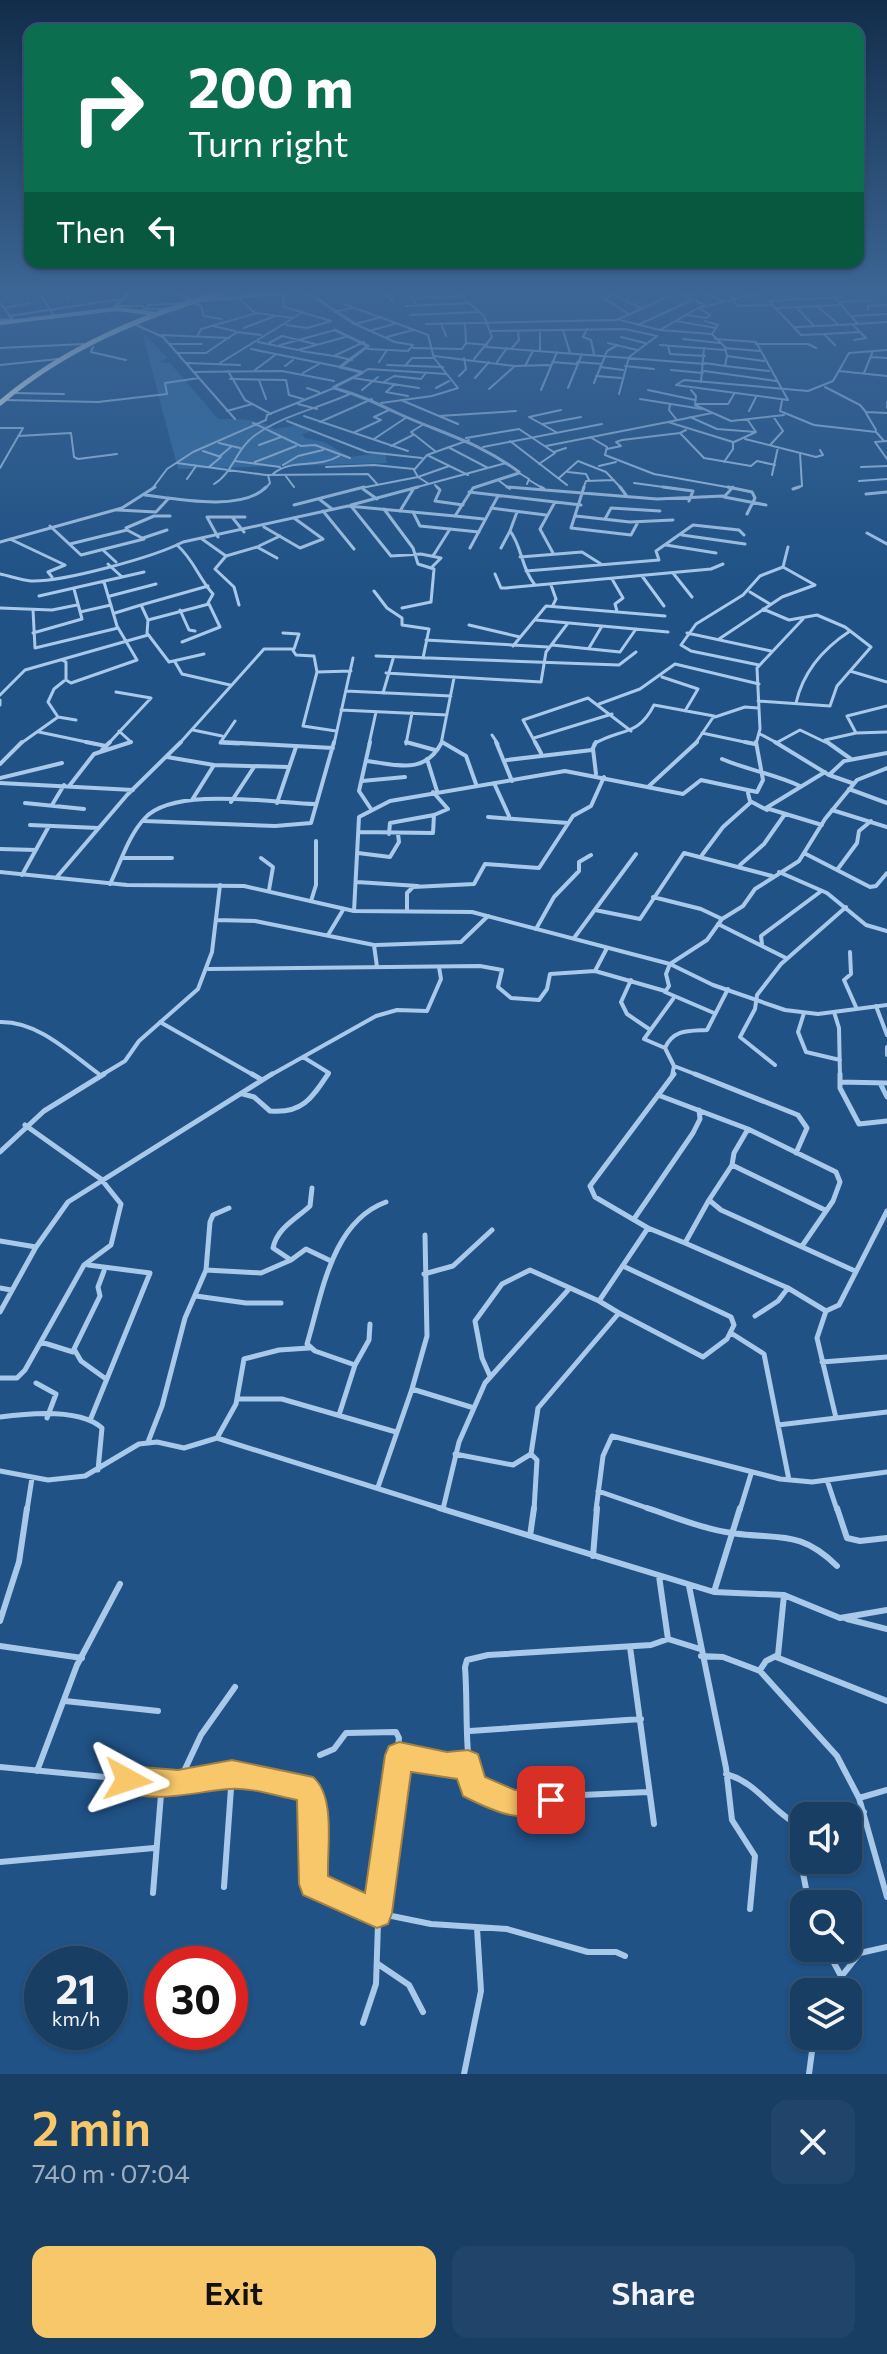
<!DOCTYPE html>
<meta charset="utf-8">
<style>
body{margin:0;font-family:Commissioner,sans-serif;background:#21456a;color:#f1f3f6;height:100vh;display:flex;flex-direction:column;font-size:30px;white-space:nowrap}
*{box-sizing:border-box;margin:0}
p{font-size:26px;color:#9faebf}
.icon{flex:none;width:44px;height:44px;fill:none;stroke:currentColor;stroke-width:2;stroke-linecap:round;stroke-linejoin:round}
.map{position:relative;height:2074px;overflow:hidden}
.side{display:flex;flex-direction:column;background:#183e64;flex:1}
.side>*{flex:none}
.banner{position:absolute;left:24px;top:24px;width:840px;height:244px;border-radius:16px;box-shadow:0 2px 6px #0004,0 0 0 2px #365778;background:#0b6e4f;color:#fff;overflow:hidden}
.fabs{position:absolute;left:790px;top:1802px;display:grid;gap:16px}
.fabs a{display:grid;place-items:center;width:72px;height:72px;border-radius:16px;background:#183e64;box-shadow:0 2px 6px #0004,0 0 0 2px #365778;font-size:40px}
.speed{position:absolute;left:24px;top:1946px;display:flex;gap:16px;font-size:40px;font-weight:700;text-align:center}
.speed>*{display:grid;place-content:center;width:104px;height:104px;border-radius:50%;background:#183e64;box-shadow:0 2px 6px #0004,0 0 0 2px #365778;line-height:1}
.speed small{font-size:20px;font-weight:400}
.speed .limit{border:12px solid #d22;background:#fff;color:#111}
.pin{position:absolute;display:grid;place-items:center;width:68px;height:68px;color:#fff;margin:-34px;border-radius:16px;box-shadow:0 4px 12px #0006}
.me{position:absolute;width:88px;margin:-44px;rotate:95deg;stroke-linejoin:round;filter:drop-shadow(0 0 6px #0008)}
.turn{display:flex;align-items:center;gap:28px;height:168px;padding:0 32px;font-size:36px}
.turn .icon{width:104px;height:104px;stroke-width:2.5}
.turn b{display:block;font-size:56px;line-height:68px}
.then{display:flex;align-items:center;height:76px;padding:0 32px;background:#0003;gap:16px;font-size:30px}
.round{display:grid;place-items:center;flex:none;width:84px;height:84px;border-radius:16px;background:#21456a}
.headline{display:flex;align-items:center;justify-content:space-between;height:136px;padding:0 32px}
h1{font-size:48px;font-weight:600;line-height:60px;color:#f8c769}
.cta{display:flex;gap:16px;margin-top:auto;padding:16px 32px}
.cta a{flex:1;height:92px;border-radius:16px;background:#f8c769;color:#111;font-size:32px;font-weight:600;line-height:92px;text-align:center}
.cta a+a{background:#21456a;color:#f1f3f6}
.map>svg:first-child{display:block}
.green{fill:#336ca3}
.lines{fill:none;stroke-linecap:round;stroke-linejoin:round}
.river{stroke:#51749a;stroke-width:4}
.minor-far4{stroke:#a8c9ea;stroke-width:2}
.minor-far3{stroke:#a8c9ea;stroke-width:3}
.minor-far2{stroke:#a8c9ea;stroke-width:4}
.minor-far1{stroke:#a8c9ea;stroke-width:5}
.minor{stroke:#a8c9ea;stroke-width:6}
.tertiary-far1{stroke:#a8c9ea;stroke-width:3}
.tertiary{stroke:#a8c9ea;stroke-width:4}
.secondary{stroke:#d4e5f8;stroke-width:3}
.primary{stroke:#ecf4fe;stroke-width:4}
.trunk{stroke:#f6fafe;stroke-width:5}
.route{fill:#f8c769;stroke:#a18144;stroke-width:2}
</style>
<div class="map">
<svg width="887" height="2074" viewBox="0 0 887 2074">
<rect width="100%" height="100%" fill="#205286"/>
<path class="green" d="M142,332L168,358L158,362L170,363L218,419C238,419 257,418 274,429L299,425L310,432L302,434L305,438L324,442L350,457L385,452L387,463L178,469Z"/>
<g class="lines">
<path class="river" d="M637,303L656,292"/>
<path class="minor-far4" d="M17,292L21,297
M39,292L54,316
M66,292L69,299
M180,292L178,295L190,298L185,301
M407,292L418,306
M456,292L484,316L492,337L474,359
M595,292L630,315
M702,292L684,295L706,306
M702,292L722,301
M778,292L790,299
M129,293L156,292
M283,293L284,307L331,321
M96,294L110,292
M614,295L643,309
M237,297L254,312
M415,298L437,297L431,292
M437,298L461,296
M835,298L858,324
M732,299L738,306L773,305
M733,299L766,292
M603,300L617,292
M627,300L634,292
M393,301L385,294L401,292
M191,302L201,306L204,316L222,319
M840,302L873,300
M0,303L14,321
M344,304L428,335L434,358L458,388L432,396L381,403
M115,306H143
M406,306L470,303
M817,306L839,325L887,322
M796,307L813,325
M4,308L30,303
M699,308L710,315L707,318
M775,308L841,305
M143,309H169
M144,310L148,305L188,303
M868,310V306L887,305
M334,312L352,308
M410,315L479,312
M686,315L707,318
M9,316L122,299
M853,316L887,314
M0,320L11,319
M620,320L660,330L712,334L725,347L727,356L764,361
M676,321L716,328
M705,321L718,325L712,334
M441,323L446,336
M134,324L163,337L235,419
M355,324L395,342L413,345L408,351L368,349
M355,324L382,317
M426,324L616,320L670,296
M640,324L692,300
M286,325L307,328L331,321
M853,325L866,338L854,340
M213,326L235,331
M795,327L838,325
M244,328L275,316
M587,329L583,337L591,340L594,354
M540,330V351
M563,330L570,353
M660,330L698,308L732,300L731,292
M369,331L394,324
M490,331L625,329L657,336
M824,334L860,332
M162,335L229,338
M198,335L201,329L257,313L293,318
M387,337L413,330
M621,337L645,343
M683,339L720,343
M258,342L298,350L349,336
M269,343L282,336L315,344
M466,343L487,345
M608,343L637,350
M169,344H202
M756,344H808L816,348
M280,345L335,330
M660,345L725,350
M835,345L824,334L801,335L769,301L843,297V292
M668,346L670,354L705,356
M93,347L91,352L126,360
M486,347L705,364
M0,348L84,344
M413,348L462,349L466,343L465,323
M725,348L759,351
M251,349L340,367
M511,349L519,340L518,331
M301,351L334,356
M178,353H206L237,332L261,335
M434,356L515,366L550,365
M727,356L725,366L769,371
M871,357L887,358
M352,360L334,356L364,342
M379,362L387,350
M497,362L507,348
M552,362L577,364
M577,362L602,364
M187,363L240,365
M220,363L303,312
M705,363L725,366
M0,365L58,359
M387,365L443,367
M285,366L293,360
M405,366L412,358H434
M525,366L533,351
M625,366L654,369
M600,367L623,370
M255,370L275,355
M671,370L703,373
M228,371L245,400L271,414
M704,371L776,381
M839,371L887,376
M193,372L282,371L334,381
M303,373L319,364
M362,373L368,369L446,374
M864,373L873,351
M459,376L466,369L464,358
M596,376L621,378
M353,378L419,388
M475,378L489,362
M230,379L286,380L289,395L303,399
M259,380L266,399
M384,382L394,376L421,379L425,374
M701,382L704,348
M594,383L607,351L618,345
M395,384L386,392L408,396
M676,385L684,380L808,391L833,381L849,353L887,350
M676,385L788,400L756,342L715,339
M825,387L860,405L866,412L887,413
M307,388L319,392
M436,388L449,381
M568,388L582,354
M489,389L515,366
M362,390L378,377
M541,390L557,352
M648,390L695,400
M691,390L696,396L695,405L731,421L784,415
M14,393L64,394
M619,394L629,357L657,336
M640,399L702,409
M5,400L98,402L167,394L165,383L199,378
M401,400L458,424
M782,401L780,411L814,425L876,432L884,441
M887,402V408
M298,404L317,409
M695,404H728L734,394
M670,405L669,410L676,419
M227,411L252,404
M749,411L756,397
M712,413L668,422L733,442V449L724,462
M866,413L876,430
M304,416L408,451
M439,416L516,411
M690,417L717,429L756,432
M287,421L367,452L422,458
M320,422L372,399
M253,423L301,446L315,445L350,458
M424,424L411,432L435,451
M543,424L581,417
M0,428H23L0,468
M686,430L680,433L704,458L751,466L757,461L775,465
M355,432L381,420L374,417L389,410
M556,432L529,417L561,410
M18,436L71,433L74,457L78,459L117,454
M590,437L607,447L605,455L654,474L738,489
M466,438L519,429L555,453L539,464
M374,439L407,417
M745,439L816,457L823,455L820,450
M510,441L567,485
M887,441L875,442L887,459
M734,442L756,432L747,419
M219,443L240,448
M771,444L783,431L773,416
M259,445L281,437
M391,446L413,435
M546,446L668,422
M448,447L488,468
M483,447L602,424
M607,449L621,446L616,442L622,440L680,433
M203,451L221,457L209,467
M554,452L566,448
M427,455L468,475
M220,456L232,446
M235,461L280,467
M255,462L296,446
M177,463L266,475L368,474L378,485
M283,465L298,456L323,450
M599,466L616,462
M326,467L374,465L414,469
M861,467L887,466
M568,472L586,474L589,480
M519,473L529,479L527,484
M273,474C291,458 318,469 339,456
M285,475L294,487
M772,475L778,447
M559,478L578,461L606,472L622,489
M187,479L196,466
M498,480L510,489
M529,480L544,489
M859,481L887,479
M634,483L678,489
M214,484C233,473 236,449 254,436C282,415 320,408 352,393
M429,484L418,477L449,466
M435,485L439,489
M152,489L167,469L193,452L266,420L267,415L334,388
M265,489L270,483L268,475
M356,489L418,477L414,470L427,455L469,440
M410,489L506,463
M583,489L586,481L614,480
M793,489L802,486L800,453"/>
<path class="minor-far3" d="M437,487L440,490L435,501L463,505
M507,487L657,499L723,496
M541,487L544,489
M584,487L571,528L631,535L638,522
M620,487L626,495
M663,487L693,491L689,501
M728,487L752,492L755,498L747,514
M733,487L724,497L766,505
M363,489L377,499
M793,489L799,487
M469,492L581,505
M866,494L887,492
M145,495C176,499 243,512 266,487
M319,499L332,509
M294,505L364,487
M351,505L418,487
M351,506L391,556L421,554L441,558L432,567
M491,508L546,515
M384,509L413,548L418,564L434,569L431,602L402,608
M118,510L156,512L169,498
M323,511L354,549
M400,511L414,488
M413,512L420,526L479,532
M517,512L510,531C522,546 521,568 535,585
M455,516L484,519
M576,516L630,522L673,520
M232,517L244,532
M605,519L611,508L660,511
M50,526L81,555L144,539
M264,527L300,548L323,539L294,518
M126,528L154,516H170
M867,533L887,544
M682,535L745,544
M218,537L207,517H245
M143,538L167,530
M10,539L65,565L48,572L52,577
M202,539L226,556L257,547L277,558
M0,542L122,508L155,487
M70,544L127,530L144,539
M177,545C194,560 198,577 213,594L208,603
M666,545L716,553
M259,546L280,536
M470,548L498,496
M501,548L510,531
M104,551L116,562
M553,553L540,529L555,502
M226,556L215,569L234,587L239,605
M433,556L450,529
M520,557L582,552L601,564
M108,564L122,577
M526,571L659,560L656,551L693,525L739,530L744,535
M673,573L692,597
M495,574L501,588H506L711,569L723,564
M642,576L664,606
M612,579L623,598L615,604L617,611
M551,585L556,599L553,605
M374,591L387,608L402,618V625L429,629L423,658
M750,592L770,604
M39,596L144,572
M110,596L156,584
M141,605L208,586
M0,608L52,610L77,605
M33,610L35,648L118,628
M180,610L189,630L195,631
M80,612L111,605
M115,613L141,605L148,620L147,633L169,662L204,654
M148,620L209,604L220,627L182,642
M536,620L668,632
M469,625L520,637
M33,633L82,619L74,589
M283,633L299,634L294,649
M687,633L771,651
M719,639L782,597L815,585L783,567
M426,640L548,647
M552,645L620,652L636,629
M513,646L546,606L665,616
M589,648L602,626
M376,656L619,665L636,652
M62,660L66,662V680L71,683L137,660L117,626L104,582
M175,662L182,674L230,685
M759,665L691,651L681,645L696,624L743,595L760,576L783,567L788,547
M850,671L887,682
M317,672L303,726L336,731
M386,673L541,682L546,652L568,623
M662,677L698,689L685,711
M346,691L451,696
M383,693L393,659
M0,695L25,670L148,635
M0,700V705
M758,701L830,706L837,686L871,647L845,627L817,615L789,620L763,609
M796,703C803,672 824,648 850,631
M599,704L640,689L675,664L759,684
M341,710L447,715
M58,717L76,720
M715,717L745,707L758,708
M235,721L220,743L239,744
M193,730L222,736
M119,731L131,742L125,744
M39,732L96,744
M702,733L754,744
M856,733L847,716L887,706
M760,734L779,744
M492,735L498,744
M534,738L612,714
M442,742L445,744
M776,743L800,730L825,742
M20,744L58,717L48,702L54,689L64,681
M108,744L151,698L116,692
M179,744L264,649H292L296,655L314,656L317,672L351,671
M334,744L353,658
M369,744L376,712
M406,744L412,713
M441,744L454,678
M536,744L523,720L588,698L631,731
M594,744C620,728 638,737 654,705L714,716L695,744
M756,744L760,729L757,668L803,619
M830,744L825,740L856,733L887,732"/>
<path class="minor-far2" d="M86,742L106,746
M221,742L333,748
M370,742L359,791L371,809
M406,742L435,750
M442,742L466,756L476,784
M496,742L512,781
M535,742L541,753
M745,742L755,744
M775,742L829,775L852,783
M827,742L851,759
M593,749L596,774
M102,750L110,742
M167,757L214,765L192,800
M427,759L437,791
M722,759C748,770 774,774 800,786
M507,760L592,750L596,742
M367,761C398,765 425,775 442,742
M0,764L22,742
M214,765L288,767
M829,775L844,761L887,753
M0,778L62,763
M362,781L405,777
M0,783L133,790
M494,783L509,816
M70,785L94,754L131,742
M648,787L697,742
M849,789L887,803
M748,793L750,801L767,810
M231,802L254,767
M25,803L84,809
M277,803L296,747
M52,805L64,785
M832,810L887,827
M488,817L568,823
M144,821L275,826L311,823L334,742
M30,825L98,828
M822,825L766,808L825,772
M359,832L433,833L434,815L448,809L433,792
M389,834L390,823L434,815
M0,849L36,850
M358,853L390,857L399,842L398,834
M804,853L870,887L876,886L887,873
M702,855L723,827L751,802
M124,858H172
M261,858L273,867L269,890
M740,865L764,844L785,814
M837,870L857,843L859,831L871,821
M779,872L827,893L866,925L887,931
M22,875L49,826
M56,878L127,795L181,742
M357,882L418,886
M110,884C121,862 128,836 145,818C174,786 274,803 315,804
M653,897L701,909L722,919
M311,901L316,885V841
M595,910L640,919L684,853L772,876
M354,911L359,817L390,801L565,771L683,794L701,780L757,792L763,780L756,742
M407,911V893L413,887L474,884L485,864L539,868L573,816L591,806L604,777
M216,920L255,921L374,945L377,967
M718,924L786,958
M536,929L554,897L579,871V862L591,855
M328,935L343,910
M574,938L636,854
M762,944L761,936L820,892
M376,945L461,942L488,916
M850,952L851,974L844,980L856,1007
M208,969L480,966L502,970L498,987L511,998L539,1000L547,989L550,974L595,971L607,948
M595,971L665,991
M631,980L621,1002L627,1014L649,1029
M876,1006L887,1035
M834,1012L839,1028L840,1076
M714,1013L665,992L669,986L666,974L670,964L707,940L722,919L743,906L755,889L799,861L825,819L857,780L887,768
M804,1013L798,1032L806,1052L840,1060
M0,1022C38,1021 70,1053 99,1074
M160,1022L255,1076
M887,1047V1055
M665,1048L644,1039L673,999
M303,1057L329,1073L327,1076
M775,1065L740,1037L755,1009L757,995L781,964L846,907
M674,1066L700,1076
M100,1076L125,1061L139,1041L198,989L212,952L220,885
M269,1076L376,1016L397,1010L427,1011L441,979L439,967
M672,1076L674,1066L665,1048C673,1029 689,1031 707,1030L728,989"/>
<path class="minor-far1" d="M252,1074L262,1080
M695,1074L798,1115L807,1128L796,1153
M840,1074V1088L859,1124L887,1121
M840,1082L887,1083
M881,1085L887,1097
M243,1094L254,1097L270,1111C302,1114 312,1098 328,1074
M658,1095L748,1129L836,1172L840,1182L833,1201L802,1246
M0,1152L44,1111L104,1074
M732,1165L734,1153L748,1129
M709,1200L732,1165L825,1210
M634,1219L693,1133L700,1119L699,1110
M648,1228L595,1197L590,1186L674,1074
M425,1235L427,1336L412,1389L474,1408
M0,1241L36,1247L68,1202L272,1074
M685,1243L788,1288L826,1311
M291,1260L306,1249L331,1261
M88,1265L150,1273L91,1418
M206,1270L261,1273L291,1260L273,1248C277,1228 296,1219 310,1206L312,1188
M104,1271L98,1287L100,1296L74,1349L81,1361L106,1379
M424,1274L453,1266L492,1230
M0,1288L11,1290
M196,1296L246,1303H281
M0,1312L36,1247
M619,1313L599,1301L648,1228L685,1243L709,1200L721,1210L855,1271
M755,1316L778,1301L788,1288
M731,1333L764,1354L789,1480
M41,1342L73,1352
M822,1362L887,1357
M355,1365L315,1351L307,1344C322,1295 331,1222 386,1202
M490,1376L482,1358L475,1321L502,1284L530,1270L599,1301
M0,1378H17L25,1370L84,1265L111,1245L121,1204L101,1179L25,1125
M36,1383L56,1394L47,1418
M237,1399H282L396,1432
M339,1415L355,1365L369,1340L370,1324
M0,1417C29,1413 80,1408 102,1428L98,1470
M836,1418L817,1338L826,1311L839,1305L887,1211
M778,1425L887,1412
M217,1438L236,1404L244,1359L279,1350L309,1348
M148,1442L162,1406L185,1318L206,1270L210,1222L213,1215L229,1208
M455,1454L513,1465L531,1454L538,1408L619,1313L703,1357L727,1339L734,1325L731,1317L623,1266
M531,1454L537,1460L534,1510
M0,1471L48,1480L85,1476L139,1444L157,1442L184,1448L217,1438L446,1510
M827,1480L837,1510
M378,1487L412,1389
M598,1491L653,1510
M443,1509L459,1442L485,1383L569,1289
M27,1510L32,1478
M596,1510L603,1456L612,1436L780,1479L812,1482L887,1472
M740,1510L751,1474"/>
<path class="minor" d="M439,1508L714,1592L784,1595L840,1618L887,1610
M647,1508C675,1517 703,1529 732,1533C778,1540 800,1529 837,1566
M837,1508L847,1538L860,1541L887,1538
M530,1536L534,1508
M593,1556L597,1508
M689,1586L726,1768L732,1820L755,1856L750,1909
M714,1592L740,1508
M847,1619L887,1629
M0,1621L19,1562L27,1508
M668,1639L700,1649
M0,1646L82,1658
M630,1647L654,1824
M701,1656L723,1657L760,1671L837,1756L859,1798L887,1897
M776,1657L887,1701
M760,1670L766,1661L778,1655L784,1595
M65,1701L158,1711
M470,1731L641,1719
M320,1755L334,1749L346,1733L396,1732L399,1738L379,1893L376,1984L363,2023
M399,1755L447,1766L468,1764
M0,1767L178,1784L240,1774L303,1787L312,1797L311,1879L316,1887L377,1913L431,1924L507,1929L588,1952H616L625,1956
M37,1771L77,1665L120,1584
M726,1774C755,1782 767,1805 793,1822L809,1904
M178,1784L201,1735L235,1687
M648,1792L582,1795L515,1804L473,1786C464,1748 468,1706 465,1667L467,1660L488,1655L651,1645L668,1639L659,1576
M859,1798L887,1790
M848,1816L864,1812
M0,1862L154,1848
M224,1887L232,1774
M153,1893L162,1782
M826,1948L841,1976
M378,1964L409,1985L423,2012
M829,1992L860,1953L887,1947
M464,2074L481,1991L477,1928
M809,2074L814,2036"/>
<path class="tertiary-far1" d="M307,292L355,324
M335,330L368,346L340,367
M340,367L361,372
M334,387L362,373
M334,388C359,395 374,402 397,413C443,434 477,441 519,472
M0,574C10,576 21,580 31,581C63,582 154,557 183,542L348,506L455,516L473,488L519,473"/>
<path class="tertiary" d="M0,872L127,885L244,886L354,911L472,912L670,964L713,985L785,1010L818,1014L887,1005"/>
<path class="secondary" d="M199,301L291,292
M111,310L130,292"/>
<path class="primary" d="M0,323L117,309L156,314"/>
<path class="trunk" d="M0,403C66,347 142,316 224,292"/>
</g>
<linearGradient id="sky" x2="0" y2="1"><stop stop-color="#122d4a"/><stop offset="0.5" stop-color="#3c6695"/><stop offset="1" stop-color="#3c6695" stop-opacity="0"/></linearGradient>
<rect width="887" height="583" fill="url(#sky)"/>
<path class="route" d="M399,1742L447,1752L468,1750L478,1754L485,1777L515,1790L551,1786L561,1790L565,1800L561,1810C524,1825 496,1813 463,1796L457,1779L411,1772L392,1913L388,1924L377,1928L303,1895L299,1884L297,1800C276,1796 250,1787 229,1789C192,1792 155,1805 118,1789L114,1780L118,1770L128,1766L178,1770L232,1760L313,1777C336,1796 327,1848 328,1876L365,1893L385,1755L389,1746Z"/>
</svg>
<div class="fabs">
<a><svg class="icon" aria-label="sound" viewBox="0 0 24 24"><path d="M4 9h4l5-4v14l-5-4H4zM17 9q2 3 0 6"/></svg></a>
<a><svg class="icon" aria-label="search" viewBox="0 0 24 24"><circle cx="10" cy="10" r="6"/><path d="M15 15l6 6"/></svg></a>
<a><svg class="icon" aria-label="layers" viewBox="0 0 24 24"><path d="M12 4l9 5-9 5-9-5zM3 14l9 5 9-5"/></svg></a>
</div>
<div class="speed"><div>21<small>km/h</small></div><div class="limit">30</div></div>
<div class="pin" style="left:551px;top:1800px;background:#d93025"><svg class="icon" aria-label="arrive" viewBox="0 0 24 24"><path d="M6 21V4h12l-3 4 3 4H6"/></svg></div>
<svg class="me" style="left:128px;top:1780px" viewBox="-20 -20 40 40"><path d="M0-17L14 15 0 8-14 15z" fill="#f8c769" stroke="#fff" stroke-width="4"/></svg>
<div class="banner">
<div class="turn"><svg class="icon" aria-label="right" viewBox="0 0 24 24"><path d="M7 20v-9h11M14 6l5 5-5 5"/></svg><div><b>200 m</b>Turn right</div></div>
<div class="then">Then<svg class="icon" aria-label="left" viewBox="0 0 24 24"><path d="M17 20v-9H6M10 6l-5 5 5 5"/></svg></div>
</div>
</div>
<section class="side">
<div class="headline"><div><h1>2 min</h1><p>740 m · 07:04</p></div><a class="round"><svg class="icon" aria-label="close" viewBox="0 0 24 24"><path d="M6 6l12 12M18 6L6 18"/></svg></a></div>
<div class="cta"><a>Exit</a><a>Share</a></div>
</section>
